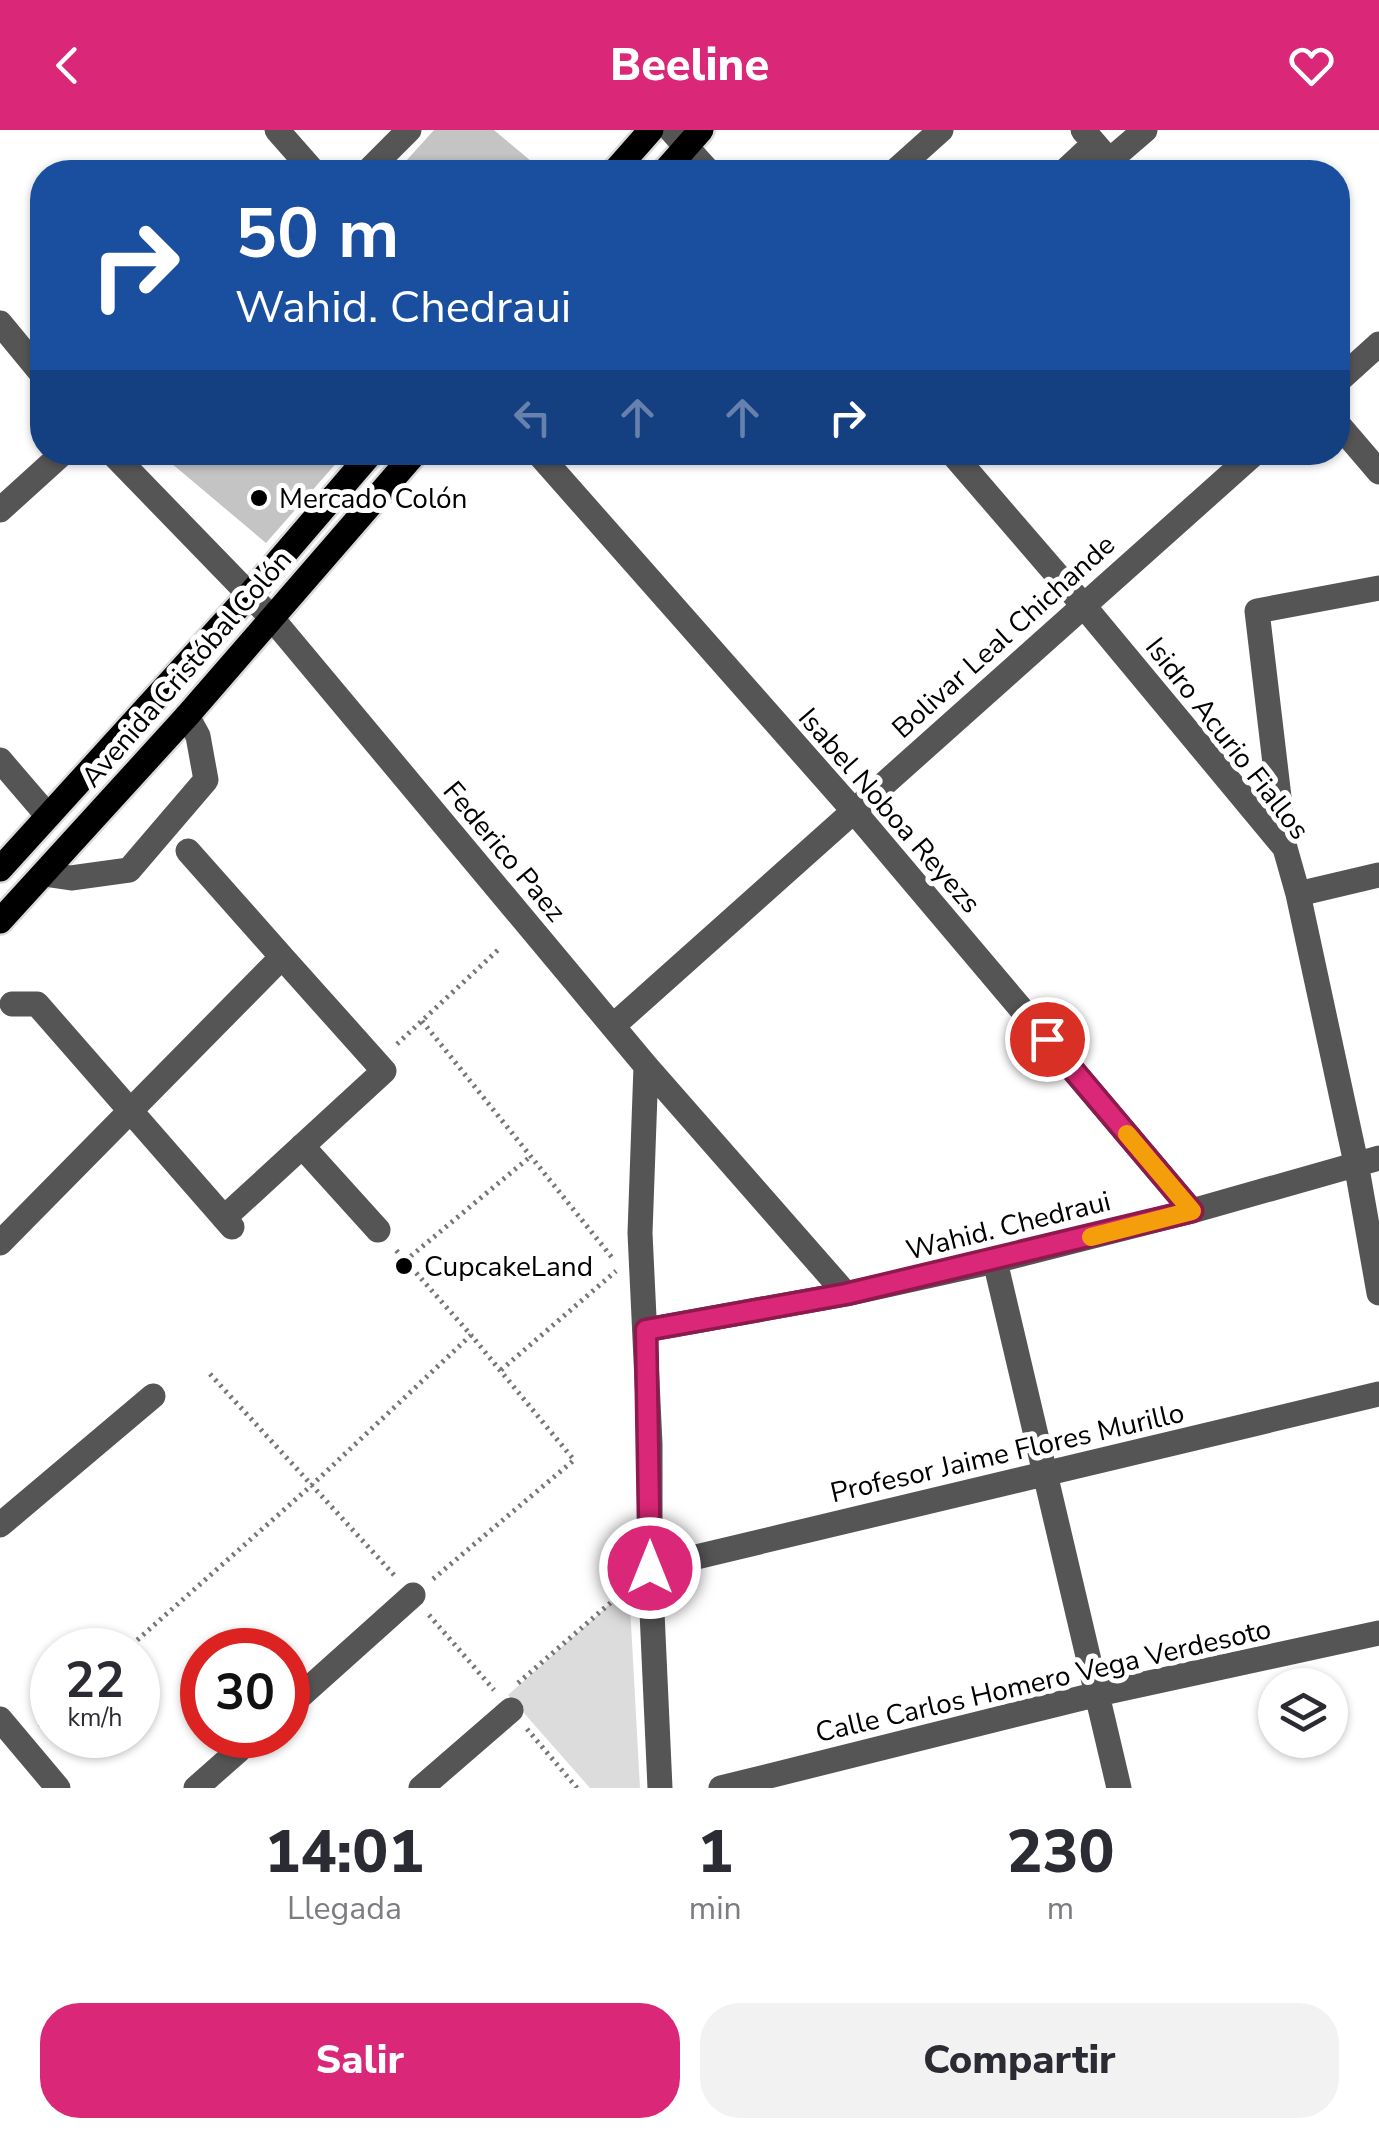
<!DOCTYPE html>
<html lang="es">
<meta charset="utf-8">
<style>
body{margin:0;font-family:"Nunito Sans",sans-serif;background:#f2f2f3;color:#2b2b33;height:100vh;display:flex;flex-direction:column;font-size:38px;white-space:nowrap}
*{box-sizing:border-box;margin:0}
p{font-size:32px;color:#7c7c81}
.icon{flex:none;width:55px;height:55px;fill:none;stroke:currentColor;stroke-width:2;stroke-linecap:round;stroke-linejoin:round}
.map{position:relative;height:1658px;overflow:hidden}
.sheet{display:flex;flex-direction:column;background:#fff;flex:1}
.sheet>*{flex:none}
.guide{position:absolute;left:30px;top:30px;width:1320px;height:305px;border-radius:40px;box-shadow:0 2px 8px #0004;background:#1a4fa0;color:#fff;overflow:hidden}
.tools{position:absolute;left:1258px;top:1538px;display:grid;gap:20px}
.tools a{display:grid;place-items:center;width:90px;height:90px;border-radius:50%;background:#fff;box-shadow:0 2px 8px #0004;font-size:50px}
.speed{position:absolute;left:30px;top:1498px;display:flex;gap:20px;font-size:50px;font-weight:700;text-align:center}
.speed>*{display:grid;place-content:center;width:130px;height:130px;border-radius:50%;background:#fff;box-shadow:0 2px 8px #0004;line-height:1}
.speed small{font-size:25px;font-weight:400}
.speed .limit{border:15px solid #d22;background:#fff;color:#111}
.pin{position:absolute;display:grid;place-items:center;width:85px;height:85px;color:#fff;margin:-42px;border:5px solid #fff;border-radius:50%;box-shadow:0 2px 10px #0007}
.me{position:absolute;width:110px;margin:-55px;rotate:0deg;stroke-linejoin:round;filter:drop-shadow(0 0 8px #0008)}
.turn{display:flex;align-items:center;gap:35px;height:210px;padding:0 40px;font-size:45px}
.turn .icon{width:130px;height:130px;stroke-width:2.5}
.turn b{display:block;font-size:70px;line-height:85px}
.lanes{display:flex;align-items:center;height:95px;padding:0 40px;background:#0003;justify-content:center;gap:50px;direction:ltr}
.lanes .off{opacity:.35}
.eta{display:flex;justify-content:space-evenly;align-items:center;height:170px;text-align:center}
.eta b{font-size:60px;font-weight:800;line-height:70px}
.button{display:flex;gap:20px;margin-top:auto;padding:20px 40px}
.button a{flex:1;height:115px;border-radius:40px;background:#db2777;color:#fff;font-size:40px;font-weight:800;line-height:115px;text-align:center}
.button a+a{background:#f2f2f3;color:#2b2b33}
header{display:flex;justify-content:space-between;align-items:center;height:130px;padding:0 40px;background:#db2777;color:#fff;font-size:45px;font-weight:800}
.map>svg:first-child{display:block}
.green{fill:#dcdcdc}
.building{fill:#c4c4c4}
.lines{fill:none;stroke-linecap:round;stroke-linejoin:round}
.major-casing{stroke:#dbdbdb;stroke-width:30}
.path{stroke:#777;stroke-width:5;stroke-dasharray:2.5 5;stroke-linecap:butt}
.minor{stroke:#555;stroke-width:25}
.major{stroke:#000;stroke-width:25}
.route-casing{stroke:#8e194d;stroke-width:25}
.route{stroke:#db2777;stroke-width:18}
.slow{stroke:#f59e0b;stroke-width:18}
.poi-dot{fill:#000;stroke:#fff;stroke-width:4}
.labels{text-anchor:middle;stroke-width:10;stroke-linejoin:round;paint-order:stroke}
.poi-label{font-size:28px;fill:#000;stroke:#fff;text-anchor:start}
.street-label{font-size:28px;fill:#000;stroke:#fff}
</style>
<header><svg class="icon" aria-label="back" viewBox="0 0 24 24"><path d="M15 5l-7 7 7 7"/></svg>Beeline<svg class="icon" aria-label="heart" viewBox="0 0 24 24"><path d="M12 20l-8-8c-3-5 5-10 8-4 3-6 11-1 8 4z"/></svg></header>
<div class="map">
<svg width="1379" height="1658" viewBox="0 0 1379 1658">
<rect width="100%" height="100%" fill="#fff"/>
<path class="green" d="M629,1457L640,1658H590L508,1565Z"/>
<path class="building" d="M434,0H494L544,42H396Z
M158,322H346L266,413Z"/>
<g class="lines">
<defs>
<path id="major" d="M614,42L651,0
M664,42L701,0
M0,739L250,464L372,322
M0,791L187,586L416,322"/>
</defs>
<use href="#major" class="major-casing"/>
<path class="path" d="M422,891L614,1130
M397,914L499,819
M405,1131L531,1026
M501,1240L616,1141
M210,1244L394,1445
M433,1449L574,1330L471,1205
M429,1485L494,1560
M126,1520L313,1354L471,1205L395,1119
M518,1553L623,1462
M40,1597L52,1586
M527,1599L577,1658"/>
<path class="minor" d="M277,0L314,42
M671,0L709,42
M1083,0L1119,42
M1109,31L1145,0
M367,42L409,0
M894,42L941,0
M1064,42L1094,14
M0,193L42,244
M1338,251L1379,214
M1338,294L1379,342
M111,322L270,486L646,936L846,1164
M537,322L853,680L1192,1081
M951,322L1083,475L1285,718L1298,764L1356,1033L1379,1163
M0,380L64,322
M0,630L48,686
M1285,718L1257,481L1379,458
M44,744L71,748L129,740L206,650L198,606L187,586
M1298,764L1379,745
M12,874H37L232,1097
M613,896L1256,322
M646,936L640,1103L650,1314V1438L660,1658
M302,1016L378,1100
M224,1088L384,941L282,827
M0,1113L282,827L188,721
M995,1131L1119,1658
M646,1200L846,1164L995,1131L1192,1081L1379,1028
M0,1395L153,1266
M650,1438L1379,1264
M288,1577L413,1465
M0,1589L58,1658
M196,1658L256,1605
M421,1658L511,1580
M721,1658L1098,1564L1379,1503"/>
<use href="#major" class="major"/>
</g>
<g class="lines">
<defs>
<path id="route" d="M650,1438L646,1200L846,1164L1192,1081L1047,909"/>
</defs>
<use href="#route" class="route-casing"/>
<use href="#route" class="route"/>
<path class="slow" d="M1091,1107L1192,1081L1127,1004"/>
</g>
<g class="poi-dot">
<circle cx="259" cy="368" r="10"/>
<circle cx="404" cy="1136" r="10"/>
</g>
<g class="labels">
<g class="poi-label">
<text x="279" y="378">Mercado Colón</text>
<text x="424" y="1146">CupcakeLand</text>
</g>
<g class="street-label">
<text transform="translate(1003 506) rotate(-42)" y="10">Bolivar Leal Chichande</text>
<text transform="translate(186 538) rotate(-49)" y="10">Avenida Cristóbal Colón</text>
<text transform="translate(1228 608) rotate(52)" y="10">Isidro Acurio Fiallos</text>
<text transform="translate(890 680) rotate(49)" y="10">Isabel Noboa Reyezs</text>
<text transform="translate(505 721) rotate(50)" y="10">Federico Paez</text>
<text transform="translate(1008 1095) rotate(-14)" y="10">Wahid. Chedraui</text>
<text transform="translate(1007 1322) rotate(-13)" y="10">Profesor Jaime Flores Murillo</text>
<text transform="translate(1043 1550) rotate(-13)" y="10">Calle Carlos Homero Vega Verdesoto</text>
</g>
</g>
</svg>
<div class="tools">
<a><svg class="icon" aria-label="layers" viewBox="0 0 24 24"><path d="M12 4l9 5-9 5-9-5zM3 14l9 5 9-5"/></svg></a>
</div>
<div class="speed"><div>22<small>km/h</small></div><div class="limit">30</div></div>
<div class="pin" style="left:1047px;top:909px;background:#d93025"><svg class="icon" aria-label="arrive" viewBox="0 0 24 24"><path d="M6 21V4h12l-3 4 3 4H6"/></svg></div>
<svg class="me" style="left:650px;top:1438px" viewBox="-20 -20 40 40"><circle r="17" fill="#db2777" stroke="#fff" stroke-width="3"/><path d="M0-11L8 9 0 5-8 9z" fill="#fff"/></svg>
<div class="guide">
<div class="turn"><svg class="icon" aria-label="right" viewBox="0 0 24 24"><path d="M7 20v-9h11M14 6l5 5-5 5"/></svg><div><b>50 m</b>Wahid. Chedraui</div></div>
<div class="lanes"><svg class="icon off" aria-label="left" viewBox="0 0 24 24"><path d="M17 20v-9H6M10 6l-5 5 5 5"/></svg><svg class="icon off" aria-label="ahead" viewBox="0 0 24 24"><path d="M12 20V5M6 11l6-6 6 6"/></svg><svg class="icon off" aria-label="ahead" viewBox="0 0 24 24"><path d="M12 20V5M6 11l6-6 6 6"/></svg><svg class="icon" aria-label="right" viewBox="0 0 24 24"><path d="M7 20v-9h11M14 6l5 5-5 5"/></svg></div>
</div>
</div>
<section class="sheet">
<div class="eta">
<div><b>14:01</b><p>Llegada</p></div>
<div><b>1</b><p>min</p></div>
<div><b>230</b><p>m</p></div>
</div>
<div class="button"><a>Salir</a><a>Compartir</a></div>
</section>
